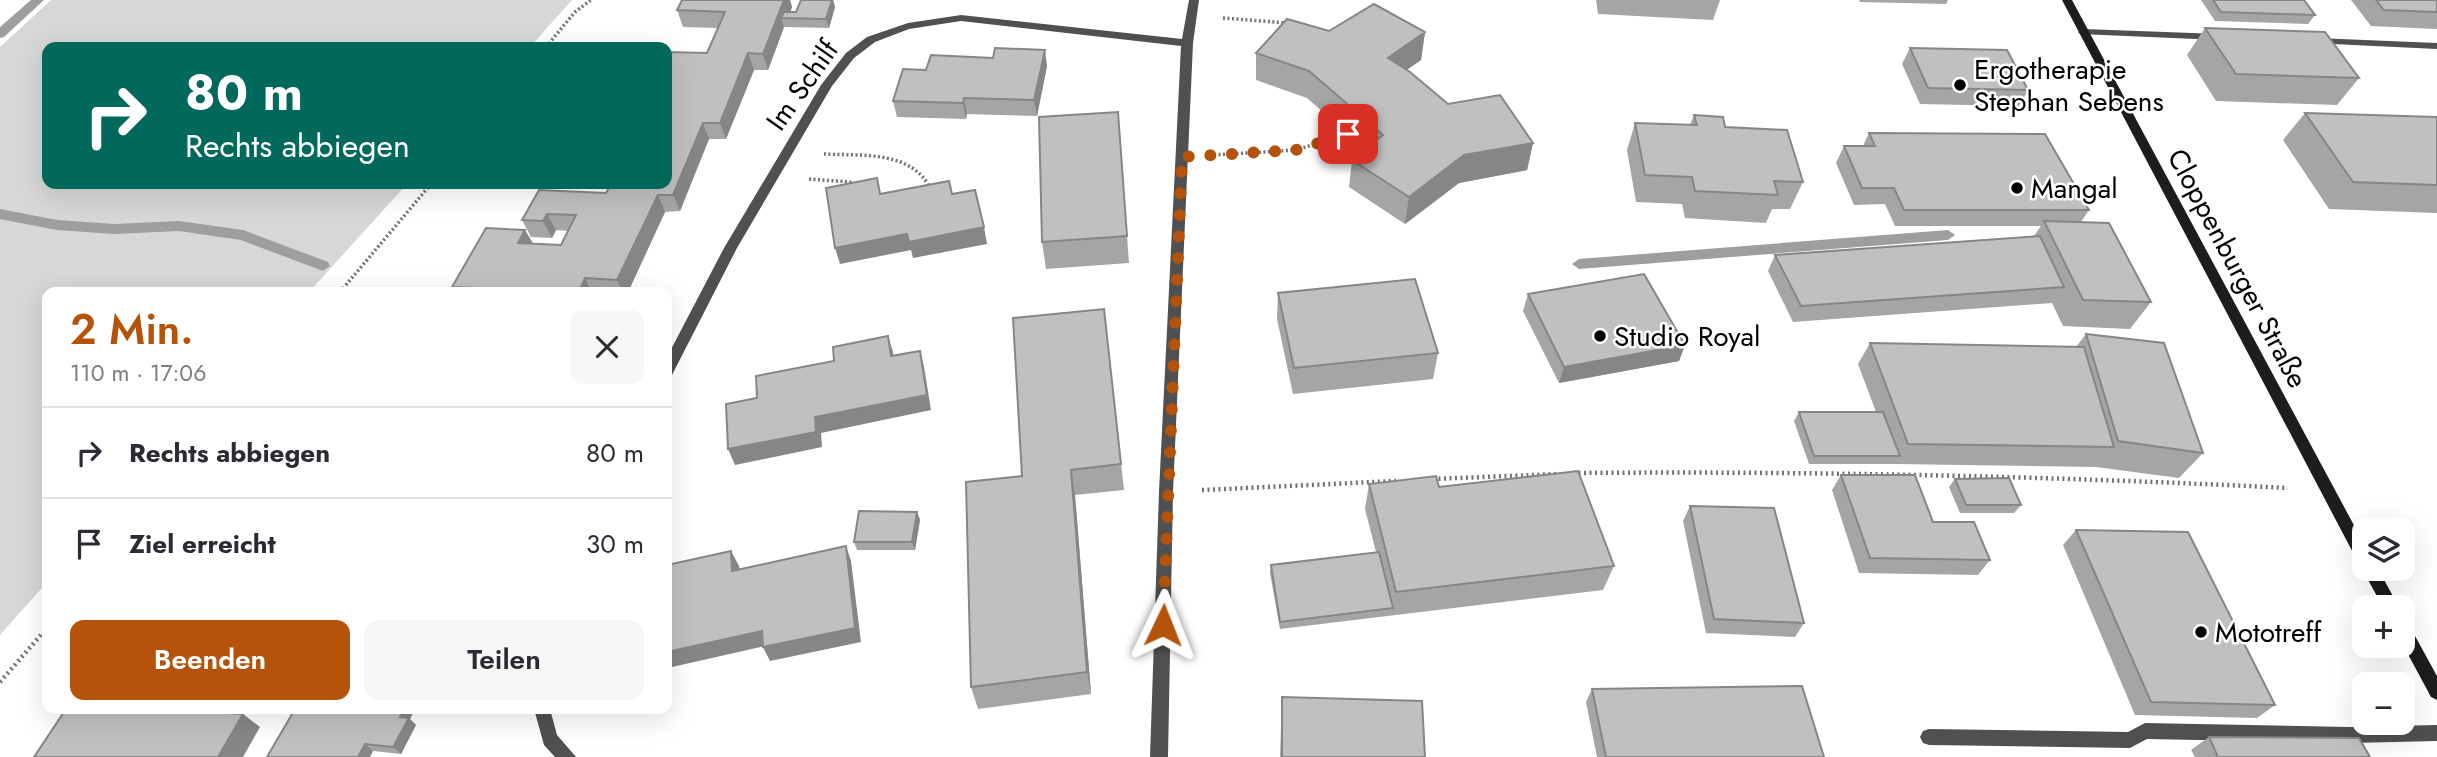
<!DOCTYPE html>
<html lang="de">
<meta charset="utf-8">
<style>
body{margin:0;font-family:Jost,sans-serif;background:#f7f7f7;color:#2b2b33;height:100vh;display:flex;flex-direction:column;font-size:26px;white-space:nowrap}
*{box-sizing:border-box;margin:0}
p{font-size:23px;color:#7c7c81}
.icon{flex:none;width:38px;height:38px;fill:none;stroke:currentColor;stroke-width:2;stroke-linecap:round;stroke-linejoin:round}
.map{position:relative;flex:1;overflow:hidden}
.details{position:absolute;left:42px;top:287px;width:630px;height:427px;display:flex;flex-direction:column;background:#fff;border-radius:14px;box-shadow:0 7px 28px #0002}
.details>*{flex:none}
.banner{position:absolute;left:42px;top:42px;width:630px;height:147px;border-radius:14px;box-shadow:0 7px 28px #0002;background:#00695c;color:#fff;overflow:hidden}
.tools{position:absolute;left:2352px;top:518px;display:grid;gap:14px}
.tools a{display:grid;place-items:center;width:63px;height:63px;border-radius:14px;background:#fff;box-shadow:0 7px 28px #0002;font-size:35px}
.pin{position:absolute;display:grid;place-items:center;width:60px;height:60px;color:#fff;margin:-30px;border-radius:14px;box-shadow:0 4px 10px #0006}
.me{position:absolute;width:77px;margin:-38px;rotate:2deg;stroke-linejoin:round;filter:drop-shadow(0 0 5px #0008)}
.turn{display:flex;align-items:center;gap:24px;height:147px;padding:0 28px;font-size:32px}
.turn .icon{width:91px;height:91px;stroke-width:2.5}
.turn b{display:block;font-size:49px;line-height:60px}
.round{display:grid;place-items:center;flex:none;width:74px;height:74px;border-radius:14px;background:#f7f7f7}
.summary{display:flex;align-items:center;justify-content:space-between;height:119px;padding:0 28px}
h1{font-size:42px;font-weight:600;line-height:52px;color:#b45309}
.primary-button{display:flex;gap:14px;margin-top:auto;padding:14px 28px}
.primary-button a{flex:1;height:80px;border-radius:14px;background:#b45309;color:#fff;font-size:28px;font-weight:600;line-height:80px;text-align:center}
.primary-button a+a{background:#f7f7f7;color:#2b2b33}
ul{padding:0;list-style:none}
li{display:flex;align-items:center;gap:21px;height:91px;padding:0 28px;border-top:2px solid #e1e1e2}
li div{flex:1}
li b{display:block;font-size:26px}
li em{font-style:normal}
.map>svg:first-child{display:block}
.green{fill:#d7d7d7}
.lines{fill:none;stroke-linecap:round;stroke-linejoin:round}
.stream{fill:#9e9e9e;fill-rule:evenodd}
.path-far1{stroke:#727272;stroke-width:3.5;stroke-dasharray:2 2.5;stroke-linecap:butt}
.path{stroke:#727272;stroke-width:4.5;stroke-dasharray:2 3.5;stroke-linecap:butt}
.lane{fill:#505050;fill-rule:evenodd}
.street{fill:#505050;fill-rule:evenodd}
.secondary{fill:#1d1d1d;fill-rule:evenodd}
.wall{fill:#a5a5a5}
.shaded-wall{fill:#868686}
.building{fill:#c0c0c0;stroke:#868686;stroke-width:2}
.route{stroke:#b45309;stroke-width:12;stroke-dasharray:0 21.6}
.poi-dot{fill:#000;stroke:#fff;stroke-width:2.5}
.labels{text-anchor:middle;stroke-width:5;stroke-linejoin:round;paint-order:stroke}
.poi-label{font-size:28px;fill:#000;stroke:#fff;text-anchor:start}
.street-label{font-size:28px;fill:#000;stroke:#fff}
</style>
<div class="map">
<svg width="2437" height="757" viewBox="0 0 2437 757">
<rect width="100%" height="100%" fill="#fff"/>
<path class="green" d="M51,0H572L530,47H47V184H407L309,292H47V582L0,635V47Z"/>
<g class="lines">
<path class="stream" d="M31,0H44L4,37L0,38V27Z
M0,209L57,220L114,224L179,221L243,230L328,262L330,266L323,271L241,240L179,231L114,234L57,230L0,219Z
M1948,230L1955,235L1948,240L1579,269L1572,264L1579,259Z"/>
<path class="path-far1" d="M1223,18L1288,23
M546,47L575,12L591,0
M824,154C861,156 911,150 930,188
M1214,155L1296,150L1348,134
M809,179L850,182L852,187
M340,292L431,184"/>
<path class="path" d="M1573,473C1812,471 2050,476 2288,488
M1433,479L1557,474
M1202,490L1396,481
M0,682L47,628"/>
<path class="lane" d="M2084,29L2219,34L2225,37L2219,40L2080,34L2078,32Z
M2316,38L2437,43V49L2312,43V39Z
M2145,723L2350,727L2437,725V741L2350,743L2147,739L2130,748L1929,745L1923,743L1920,737L1923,731L1929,729L2128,732Z"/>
<path class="street" d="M1189,0H1199L1193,43L1173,492L1168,757H1150L1159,492L1181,46L961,21L909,29L875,42L854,58L832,86L737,248L672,375L667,376V357L724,248L821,85L846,53L867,37L908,23L961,15L1182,39Z
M534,709H550L557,735L576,757H555L544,745Z"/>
<path class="secondary" d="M2062,0H2072L2364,544V569H2378L2399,607H2383L2362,569L2364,566L2359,564Z
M2403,623L2409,625L2437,676V700L2431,697L2403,645Z"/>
</g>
<path class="wall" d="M682,0H790L792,7L790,12H796L801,0H833L835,7L829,28L784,27L768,70H754L726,139H709L680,211L665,212L628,292H456L452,287L525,230L533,243L561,245L568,231L556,230L552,238L531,237L522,220L606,193L667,184V52L707,53L718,28L683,27L677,10Z
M1596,0H1720L1713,20L1598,14Z
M1859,0H1948L1946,4L1860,2Z
M2201,0H2304L2315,15L2308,24L2215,21Z
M2351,0H2437V29L2371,26Z
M2205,28L2359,78L2337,105L2216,101L2187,55Z
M1329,31L1425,32L1421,60L1407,70L1448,104L1533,143L1527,170L1459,183L1405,224L1349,187L1352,160L1365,149L1307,98L1256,80V53Z
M1910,48L2028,90L2019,106L1920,104L1902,64Z
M1047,66L1037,116L967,114L966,119L897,117L893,101L926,70Z
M1118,112L1129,263L1046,269L1042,242Z
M2305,113L2437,117V213L2329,209L2283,140Z
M1694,115L1725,127L1803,182L1790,209H1772L1766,223L1685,218L1682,204L1636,202L1627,150L1635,123L1690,125Z
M1869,133L2089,210L2081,222L2151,302L2130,329L2063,326L2052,303L1793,322L1768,271L1775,255L2034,236L2041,226H1895L1885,204L1854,205L1836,163L1844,146H1863Z
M1278,293L1438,353L1433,379L1293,394L1277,319Z
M1528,294L1685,345L1679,361L1559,383L1523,311Z
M1104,309L1124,490L1075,495L1091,694L978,709L971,687L1022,476Z
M2086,334L2203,453L2179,478L2096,467L1895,464H1809L1794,421L1799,412H1876L1858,364L1870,343L2076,347Z
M1841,475L1933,522L1990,560L1978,575L1859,573L1832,490Z
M1955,479L2021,505L2014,513H1960L1949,487Z
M1369,484L1439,487L1614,566L1603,590L1280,629L1270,573L1271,565L1376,552L1365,509Z
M1690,506L1804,623L1795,637L1706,633L1683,521Z
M917,512L920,520L915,550H857L854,542Z
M2076,530L2275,705L2257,718L2135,715L2063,545Z
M1592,689L1824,757H1597L1586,702Z
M1282,697L1425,757H1280Z
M295,709H415L410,719L416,725L401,754L373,751Z
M2209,737L2370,757H2195L2191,750Z"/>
<path class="shaded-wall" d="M784,0H790L792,7L788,18H781L784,27L768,70L763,54Z
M832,0H833L835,7L829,28L826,19Z
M1425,32L1421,60L1384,85L1388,58Z
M1045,50L1047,66L1037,116L1034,100Z
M748,53L754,70L726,139L720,123Z
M964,98L967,114L966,119L963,103Z
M703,123L709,139L680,211L673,195Z
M1533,143L1527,170L1459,183L1405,224L1409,197L1464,155Z
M658,195L665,212L628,292H623L617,280Z
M547,214L556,230L552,238L543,221Z
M984,227L987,244L913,258L911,250L840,264L835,248L907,234Z
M525,230L534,246L518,243Z
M585,278L592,292H579Z
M888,336L893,352L896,372L891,356Z
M1685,345L1679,361L1559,383L1564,367Z
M920,351L924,367L931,410L821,433L822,447L735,465L728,449L815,417Z
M1071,470L1075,495L1091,694L1087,672Z
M917,512L920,520L915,550L912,542Z
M846,546L851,561L861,642L770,661L763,647Z
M731,551L739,566L740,586L732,571Z
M762,631L769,645L672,667L667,658V652Z
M205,709H230L221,724L203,711Z
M404,709H415L410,719L416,725L401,754L393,747L400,717Z
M243,714L260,727L243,757H218Z
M365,744L373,751L370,757H358Z"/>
<path class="building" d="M682,0H784L763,54L748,53L720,123H703L673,195H658L617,280L585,278L579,292L452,287L486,228L525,230L518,243L561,245L576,215L547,214L543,221L522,220L539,190L606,193L611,184H667V84L670,78H667V52L707,53L725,12L677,10Z
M801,0H832L826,19L781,18L784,12H796Z
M2213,0H2304L2315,15L2221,12Z
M2376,0H2437V12L2384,10Z
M1374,4L1425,32L1388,58L1410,72L1448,104L1500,95L1533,143L1464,155L1409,197L1352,160L1383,135L1309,71L1256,53L1287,19L1329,31Z
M2205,28L2325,32L2359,78L2236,74Z
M995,48L1045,50L1034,100L964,98L963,103L893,101L903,69L926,70L931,55L993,58Z
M1910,48L2007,50L2028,90L1928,88Z
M1118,112L1127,236L1042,242L1039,117Z
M2305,113L2437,117V185L2353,182Z
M1694,115L1723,117L1725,127L1787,130L1803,182L1774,181L1778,195L1695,191L1692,177L1645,175L1635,123L1697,125Z
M1869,133L2045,134L2089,210H1904L1894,188H1862L1844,146H1875Z
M877,178L880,194L949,181L952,194L975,190L984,227L909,242L907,234L835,248L826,188Z
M2044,221L2109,223L2151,302L2083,300Z
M2040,236L2064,287L1801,306L1775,255Z
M1644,274L1685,345L1564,367L1528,294Z
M1415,279L1438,353L1294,368L1278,293Z
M1104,309L1121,464L1071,470L1087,672L971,687L966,482L1022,476L1013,318Z
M2086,334L2164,343L2203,453L2118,441Z
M888,336L891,356L920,351L927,395L815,417L816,432L728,449L726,404L757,398L756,376L834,361L833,347Z
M1870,343L2084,347L2114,447L1908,444Z
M1799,412H1883L1900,456H1814Z
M1578,471L1614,566L1396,592L1369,484L1436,476L1439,487Z
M1841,475H1915L1933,522H1974L1990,560L1870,558Z
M2009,478L2021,505H1966L1955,479Z
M1690,506L1774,508L1804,623L1714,619Z
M859,511L917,512L912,542H854Z
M2076,530L2188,532L2275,705L2151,702Z
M846,546L855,628L763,647L762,631L667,652V565L731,551L732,571Z
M1379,552L1393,608L1280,622L1271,565Z
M1802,686L1824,757H1606L1592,689Z
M1282,697L1422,701L1425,757H1282Z
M66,709H205L203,711L243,714L218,757H34Z
M295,709H404L400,717L409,718L393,747L365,744L358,757H267Z
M2209,737L2359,738L2370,757H2218Z"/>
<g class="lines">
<path class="route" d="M1163,625L1182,157L1296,150L1348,134"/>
</g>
<g class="poi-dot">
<circle cx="1960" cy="85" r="7"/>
<circle cx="2017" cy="188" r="7"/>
<circle cx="1600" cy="336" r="7"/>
<circle cx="2201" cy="632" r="7"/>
</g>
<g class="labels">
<g class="poi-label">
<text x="1974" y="79">Ergotherapie<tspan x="1974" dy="32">Stephan Sebens</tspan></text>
<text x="2031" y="198">Mangal</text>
<text x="1614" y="346">Studio Royal</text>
<text x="2215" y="642">Mototreff</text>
</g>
<g class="street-label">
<text transform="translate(802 85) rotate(-55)" y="10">Im Schilf</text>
<text transform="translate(2238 268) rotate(62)" y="10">Cloppenburger Straße</text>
</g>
</g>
</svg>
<div class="tools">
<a><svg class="icon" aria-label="layers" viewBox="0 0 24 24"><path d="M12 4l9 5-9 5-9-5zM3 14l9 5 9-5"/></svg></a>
<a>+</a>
<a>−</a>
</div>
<div class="pin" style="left:1348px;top:134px;background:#d93025"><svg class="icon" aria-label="arrive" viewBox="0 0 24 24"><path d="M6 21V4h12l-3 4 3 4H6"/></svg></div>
<svg class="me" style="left:1163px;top:625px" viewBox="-20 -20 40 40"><path d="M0-17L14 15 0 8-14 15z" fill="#b45309" stroke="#fff" stroke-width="4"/></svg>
<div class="banner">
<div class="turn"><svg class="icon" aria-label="right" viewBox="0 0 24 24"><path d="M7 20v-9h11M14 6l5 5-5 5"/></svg><div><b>80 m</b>Rechts abbiegen</div></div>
</div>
<section class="details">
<div class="summary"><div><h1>2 Min.</h1><p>110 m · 17:06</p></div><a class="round"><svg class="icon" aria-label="close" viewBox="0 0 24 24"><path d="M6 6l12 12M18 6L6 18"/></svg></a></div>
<ul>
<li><svg class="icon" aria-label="right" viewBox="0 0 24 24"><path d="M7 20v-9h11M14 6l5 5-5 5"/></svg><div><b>Rechts abbiegen</b></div><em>80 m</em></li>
<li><svg class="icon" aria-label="arrive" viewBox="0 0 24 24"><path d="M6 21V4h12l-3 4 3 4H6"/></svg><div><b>Ziel erreicht</b></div><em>30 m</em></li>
</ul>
<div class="primary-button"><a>Beenden</a><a>Teilen</a></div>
</section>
</div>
